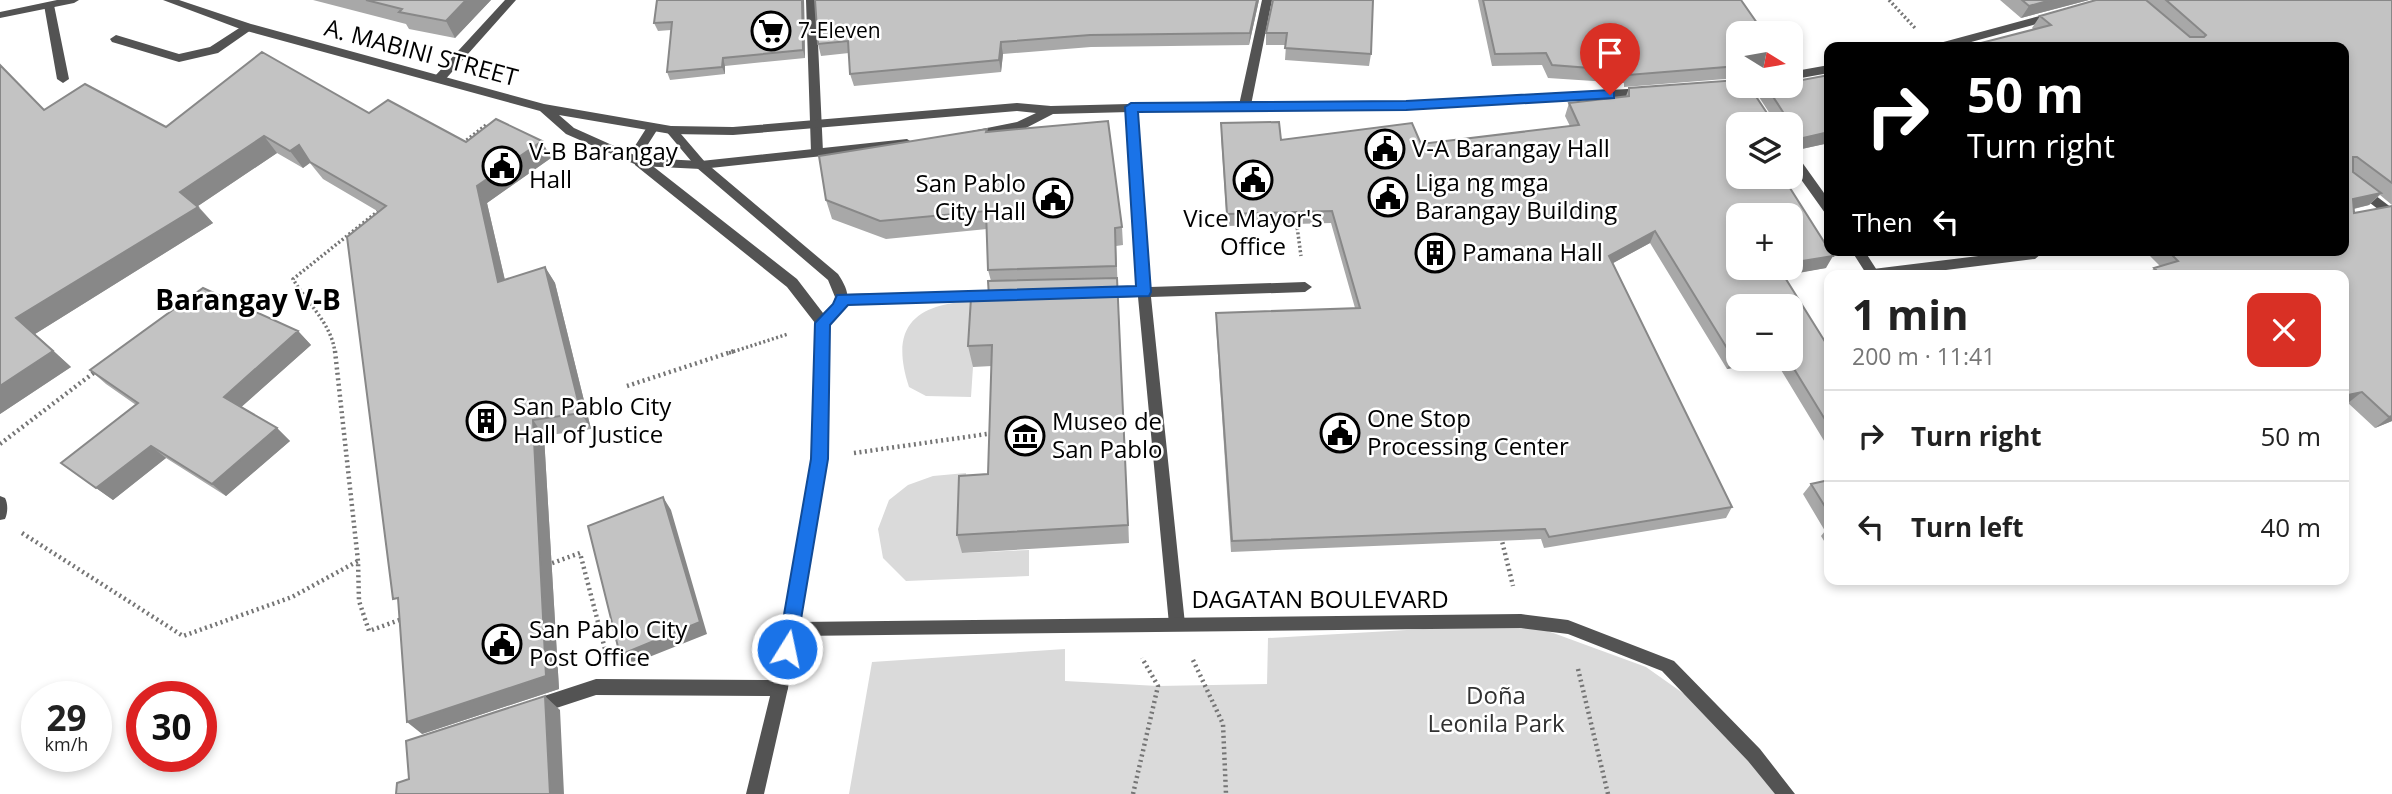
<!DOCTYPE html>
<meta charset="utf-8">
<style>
body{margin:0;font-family:"Open Sans",sans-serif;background:#f6f6f6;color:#222;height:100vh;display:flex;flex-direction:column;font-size:26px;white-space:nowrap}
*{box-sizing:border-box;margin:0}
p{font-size:23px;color:#767676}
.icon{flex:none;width:38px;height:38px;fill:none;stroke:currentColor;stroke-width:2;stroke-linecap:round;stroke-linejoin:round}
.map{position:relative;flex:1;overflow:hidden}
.details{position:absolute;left:1824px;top:270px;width:525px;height:315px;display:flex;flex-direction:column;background:#fff;border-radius:14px;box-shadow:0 4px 10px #0003}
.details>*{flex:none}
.hud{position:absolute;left:1824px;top:42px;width:525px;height:214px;border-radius:14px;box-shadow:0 4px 10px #0003;background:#000;color:#fff;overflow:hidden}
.needle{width:46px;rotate:101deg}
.fabs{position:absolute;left:1726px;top:21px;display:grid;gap:14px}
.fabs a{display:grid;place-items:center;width:77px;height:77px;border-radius:14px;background:#fff;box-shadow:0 4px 10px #0003;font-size:35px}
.speed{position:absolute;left:21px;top:681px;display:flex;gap:14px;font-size:35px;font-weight:700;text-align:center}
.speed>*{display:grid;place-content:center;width:91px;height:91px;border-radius:50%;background:#fff;box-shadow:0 4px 10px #0003;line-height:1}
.speed small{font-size:18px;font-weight:400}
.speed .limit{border:10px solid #d22;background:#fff;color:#111}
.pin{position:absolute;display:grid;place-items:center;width:60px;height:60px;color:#fff;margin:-72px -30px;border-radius:50% 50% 50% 0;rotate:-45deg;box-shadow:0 0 7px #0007}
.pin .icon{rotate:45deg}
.me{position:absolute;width:77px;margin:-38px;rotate:10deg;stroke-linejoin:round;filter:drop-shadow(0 0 5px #0008)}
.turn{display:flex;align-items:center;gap:24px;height:147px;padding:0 28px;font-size:32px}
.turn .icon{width:91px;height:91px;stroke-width:2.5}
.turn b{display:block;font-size:49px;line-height:60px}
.then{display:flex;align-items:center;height:66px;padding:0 28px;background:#0003;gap:14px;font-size:26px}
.round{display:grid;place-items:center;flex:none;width:74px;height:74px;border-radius:14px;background:#f6f6f6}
.summary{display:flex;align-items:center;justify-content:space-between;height:119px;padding:0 28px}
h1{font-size:42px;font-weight:700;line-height:52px}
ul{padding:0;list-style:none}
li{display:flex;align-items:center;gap:21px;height:91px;padding:0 28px;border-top:2px solid #e0e0e0}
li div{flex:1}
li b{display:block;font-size:26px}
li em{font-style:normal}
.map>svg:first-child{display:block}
.green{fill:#dadada}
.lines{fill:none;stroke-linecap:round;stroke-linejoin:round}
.path-far1{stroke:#757575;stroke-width:3.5;stroke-dasharray:2 2.5;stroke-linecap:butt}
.path{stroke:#757575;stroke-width:4.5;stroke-dasharray:2 3.5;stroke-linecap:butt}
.service{fill:#535353;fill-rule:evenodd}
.minor{fill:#535353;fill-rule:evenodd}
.tertiary{fill:#535353;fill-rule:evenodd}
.wall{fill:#a8a8a8;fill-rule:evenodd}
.shaded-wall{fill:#888}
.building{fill:#c3c3c3;stroke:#888;stroke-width:2}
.route{fill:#1a73e8;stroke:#114b97;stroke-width:2}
.labels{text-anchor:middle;stroke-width:5;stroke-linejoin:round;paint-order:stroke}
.far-poi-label{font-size:21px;fill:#000;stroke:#fff;text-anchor:start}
.street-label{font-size:24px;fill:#000;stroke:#fff}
.poi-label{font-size:24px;fill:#000;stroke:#fff;text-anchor:start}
.park-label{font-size:24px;fill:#313131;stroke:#fff}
.quarter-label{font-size:28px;font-weight:bold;fill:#000;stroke:#fff}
</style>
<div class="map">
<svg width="2392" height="794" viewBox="0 0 2392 794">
<rect width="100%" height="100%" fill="#fff"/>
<path class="green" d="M1032,298L973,367L971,397L926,396L909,387C877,290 967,302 1032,298Z
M966,473L962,553L1029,550V576L906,581L883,558L878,529L889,500L908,485L933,476Z
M1526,623L1646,667L1738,732L1789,794H849L872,662L1065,649V681L1158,686L1267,684L1268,638Z"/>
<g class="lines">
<path class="path-far1" d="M1889,0L1915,28
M463,143L486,125
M1296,219L1301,256
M335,353C332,324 307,303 293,279L382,208
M729,353L788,334"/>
<path class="path" d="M335,351L358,561L359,601L369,631L405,618
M627,386L734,351
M0,444L96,371
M854,453L994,433
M22,533L183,636L292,597L358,561
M1501,537L1513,586
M547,565L580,553L606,653
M1193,660L1223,724L1226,794
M1578,669L1608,794
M1133,794L1158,686L1142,658"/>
<path class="service" d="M505,0H516L443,82H435V76Z
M49,2L54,5L69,79L63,83L57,79L44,5Z
M247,23L253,27L251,30L218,53L179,62L112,42L110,39L116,35L179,54L210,47Z
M1131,103L1137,107L1150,287L1305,282L1312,287L1305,292L1151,297L1185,624L1183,629L1177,631L1171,629L1169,624L1138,297L1100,298L1093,293L1100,288L1137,287L1125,107Z
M2027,250H2038L2041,254L2035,259L1906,275L1866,274L1873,269Z
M1006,291L1013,296L1006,301L843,304L836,299L843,294Z
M596,679L780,680L786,683L788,688L786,693L780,696L596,695L535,715L529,713L527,707L529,701Z"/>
<path class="minor" d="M806,0H816L823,152L817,156L811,152Z
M1262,0H1272L1251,105L1245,109L1239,105Z
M653,123L659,127L645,149V160L797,279L823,313L834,303L835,297L828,280L697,168L665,130L667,127H675L705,162L838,274C854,298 849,306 829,324L826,459L799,622L1521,614L1568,620L1674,661L1760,749L1795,794H1775L1748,761L1662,671L1568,634L1521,628L797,636L788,688L764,794H746L772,688L812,459L815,323L787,287L635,165L633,149L649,124Z
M1790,150L1794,151L1829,200V214L1825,213L1790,164Z
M2343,171L2392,208V220L2343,182Z
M1851,250H1864L1880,275H1867Z
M0,496L5,498C8,504 8,512 5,519L0,520Z"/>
<path class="tertiary" d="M57,0H79L74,3L0,18V12Z
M163,0H179L251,24L544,104L671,126L733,127L1017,103L1051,106L1245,101H1406L1646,88L1652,92L1646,96L1406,109H1245L1053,114L1024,129L976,138L970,134L972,131L1017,122L1036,113L1017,111L733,135L671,134L559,115L574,128L641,158L701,161L907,139L913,143L907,147L701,169L639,166L566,134L540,111L243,30Z
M2054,12L2060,16L2058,18L1953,47H1934L1936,44Z
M1829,65V73L1790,80V72Z"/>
</g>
<path class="wall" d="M313,0H491L455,38L409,29L406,24Z
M657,0H804L805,58L725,66V74L670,80L667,72L671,30L658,31L654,23Z
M815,0H1259L1249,45L1091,47L1003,54L1001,72L854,86L850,74L849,53L821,56L818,44Z
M1273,0L1371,54L1369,66L1285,60L1286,45H1266V33Z
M1478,0H1741L1738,33V78L1624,87V83L1548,78L1542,65L1492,66Z
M2000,0H2089L2021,18Z
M2096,0H2392V205L2380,195L2369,205L2354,209V213L2392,206V421L2375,428L2348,403L2343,404V275H2148L2154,268L2160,266L2144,250H2343V47H1975L1977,44L2034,30L2032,28L2040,16Z
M1829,75V143L1797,150L1790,148V124H1738L1826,268L1783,275L1829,348V449L1775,360L1727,369L1650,243L1613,263L1732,507L1726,518L1544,548L1541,539L1231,552L1216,325V313L1355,308L1331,223L1227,226L1221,136V123L1281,140L1421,144L1570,126L1565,116L1569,103L1626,96L1629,88L1770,114L1752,86H1790L1797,81ZM1790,306V359H1738Z
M44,110L166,127L369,113L466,142L551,158L487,203L505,280L545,267L555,283L591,429L544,436L559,689L422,734L399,605L379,212L323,179L310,163L303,168L277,153L198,206L213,223L35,334L71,367L0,414Z
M987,132L1122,227L1123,245L1116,246L1129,543L962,553L957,535L988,474L992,366L973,367L968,346L989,297L991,281L988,270L987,229L886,239L832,219L826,200Z
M298,331L311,345L241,407L277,428L290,441L226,496L166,458L113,500L61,463L136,405L106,384L90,370Z
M1829,480V549L1821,536L1825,531L1803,494L1811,484Z"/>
<path class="shaded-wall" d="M466,0H491L455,38L446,21Z
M802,0H804L805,58L803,50Z
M1257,0H1259L1249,45L1250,33Z
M2051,0H2089L2021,18L2029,6Z
M1001,42L1003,54L1001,72L999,60Z
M723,58L725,66V74L722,67Z
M1829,132V143L1797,150L1803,138Z
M264,136L277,153L195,208L180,192Z
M542,141L551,158L487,203L509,298L498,282L477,186Z
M299,145L311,162L303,168L290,151Z
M2381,193L2369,205L2343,211L2353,199Z
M198,207L213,223L35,334L71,367L0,414V386L16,318Z
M1655,231L1650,243L1604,268L1609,256Z
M1833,256L1826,268L1771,278L1776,268H1790V263Z
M545,267L555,283L591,429L581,413Z
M1117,278L1118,299L1129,543L1128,525Z
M298,331L311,345L238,410L224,397Z
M1738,357V359H1776L1775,360L1727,369L1733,358Z
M2362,392L2348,403L2343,404V396Z
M2392,416V421L2375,428L2389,417Z
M533,420L544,436L559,689L422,734L407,722Z
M277,428L290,441L226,496L212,484Z
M151,446L166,458L113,500L96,488Z
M663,497L671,510L707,634L629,665L620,655Z
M1852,579H1869L1849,584Z
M545,696L560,710L564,794H550Z"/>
<path class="building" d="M366,0H466L446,21L399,12L402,9Z
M657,0H802L803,50L723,58L722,67L667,72L672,22L654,23Z
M815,0H1257L1250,33L1090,35L1001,42L999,60L850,74L848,41L818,44Z
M1273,0H1373L1371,54L1285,48L1287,33H1266Z
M1483,0H1741L1764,33H1738V66L1628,75V71L1552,65L1546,53L1495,54Z
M2022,0H2051L2029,6Z
M2096,0H2146L2190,37H2204L2206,35L2166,0H2392V183L2357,157H2353V172L2381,193L2353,199L2354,213L2392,206V416L2389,417L2362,392L2343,396V275H2161L2154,268L2178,261L2167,250H2343V47H1980L1977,44L2051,25L2040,16Z
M262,52L369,113L388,100L466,142L496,119L542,141L477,186L498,282L545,267L581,413L533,420L546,676L407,722L398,598L393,599L347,237L386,206L310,162L299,145L290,151L264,136L180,192L198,207L16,318L53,351L0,386V65L44,110L85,84L166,127Z
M1790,71L1797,81L1829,75V132L1803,138L1794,136L1793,140L1790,141V124H1738V177H1783L1833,256L1790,263V215H1738V268H1779L1829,348V426L1788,359H1790V306H1738V357L1733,358L1655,231L1609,256L1732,507L1549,537L1545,529L1232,541L1216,313L1360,308L1332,211L1227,214L1221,123L1279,122L1281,140L1412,123L1421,144L1579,125L1569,103L1629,96V88L1738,80V86H1749L1767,113L1781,114L1783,112L1766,86H1790Z
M1108,121L1122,227L1115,228L1116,266L988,270L986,211L880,221L826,200L819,156L987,129L986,132Z
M1117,278L1128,525L957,535L959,476L988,474L992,345L968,346L971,298L989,297L988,281Z
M203,288L298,331L224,397L277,428L212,484L151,446L96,488L61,463L138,403L90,370Z
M1829,480V513L1811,484Z
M663,497L700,622L620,655L588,526Z
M545,696L550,794H396L397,783L409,779L406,741Z"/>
<path class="route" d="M1610,90L1614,92V98L1406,110L1138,112L1151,292L1149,296L848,305L830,325L828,459L796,649L794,654L787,657L781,654L778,649L811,459L815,323L833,304L837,295L1136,286L1125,107L1131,103L1406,101Z"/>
<defs>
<symbol id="supermarket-ring" viewBox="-11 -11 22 22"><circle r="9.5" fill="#fff" stroke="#000" stroke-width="1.5"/><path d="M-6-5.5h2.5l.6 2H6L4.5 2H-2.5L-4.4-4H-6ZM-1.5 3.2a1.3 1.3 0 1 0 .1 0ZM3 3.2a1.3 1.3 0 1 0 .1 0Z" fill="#000"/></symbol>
<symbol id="civic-ring" viewBox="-11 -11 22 22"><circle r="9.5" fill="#fff" stroke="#000" stroke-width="1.5"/><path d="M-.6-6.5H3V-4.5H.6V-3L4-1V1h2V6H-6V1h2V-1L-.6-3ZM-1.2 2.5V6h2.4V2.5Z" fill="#000"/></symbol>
<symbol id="building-ring" viewBox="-11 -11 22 22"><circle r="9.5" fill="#fff" stroke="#000" stroke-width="1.5"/><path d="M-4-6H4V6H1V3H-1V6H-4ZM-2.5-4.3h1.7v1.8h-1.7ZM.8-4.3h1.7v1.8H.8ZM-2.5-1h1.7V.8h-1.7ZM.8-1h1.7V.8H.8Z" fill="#000"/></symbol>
<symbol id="museum-ring" viewBox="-11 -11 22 22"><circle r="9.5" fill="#fff" stroke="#000" stroke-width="1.5"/><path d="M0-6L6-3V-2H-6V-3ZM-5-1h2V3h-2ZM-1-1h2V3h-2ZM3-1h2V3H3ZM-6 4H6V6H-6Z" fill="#000"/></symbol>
</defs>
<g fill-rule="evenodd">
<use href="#supermarket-ring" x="749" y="9" width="44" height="44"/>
<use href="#civic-ring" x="1363" y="127" width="44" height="44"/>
<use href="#civic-ring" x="480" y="144" width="44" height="44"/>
<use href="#civic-ring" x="1231" y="158" width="44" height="44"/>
<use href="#civic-ring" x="1366" y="175" width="44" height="44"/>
<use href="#civic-ring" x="1031" y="176" width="44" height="44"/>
<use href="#building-ring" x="1413" y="231" width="44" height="44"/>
<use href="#building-ring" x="464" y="399" width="44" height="44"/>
<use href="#civic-ring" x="1318" y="411" width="44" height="44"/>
<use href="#museum-ring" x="1003" y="414" width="44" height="44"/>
<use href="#civic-ring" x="480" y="622" width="44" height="44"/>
</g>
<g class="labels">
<g class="far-poi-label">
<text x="798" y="38">7-Eleven</text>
</g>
<g class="street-label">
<text transform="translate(421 53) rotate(15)" y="8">A. MABINI STREET</text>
<text x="1320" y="608">DAGATAN BOULEVARD</text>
</g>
<g class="poi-label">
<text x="1412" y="157">V-A Barangay Hall</text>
<text x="529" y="160">V-B Barangay<tspan x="529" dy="28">Hall</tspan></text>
<text x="1415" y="191">Liga ng mga<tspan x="1415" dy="28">Barangay Building</tspan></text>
<text x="1026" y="192" text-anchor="end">San Pablo<tspan x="1026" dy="28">City Hall</tspan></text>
<text x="1253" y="227" text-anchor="middle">Vice Mayor's<tspan x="1253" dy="28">Office</tspan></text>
<text x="1462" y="261">Pamana Hall</text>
<text x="513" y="415">San Pablo City<tspan x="513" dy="28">Hall of Justice</tspan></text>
<text x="1367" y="427">One Stop<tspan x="1367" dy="28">Processing Center</tspan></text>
<text x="1052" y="430">Museo de<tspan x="1052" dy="28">San Pablo</tspan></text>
<text x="529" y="638">San Pablo City<tspan x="529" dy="28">Post Office</tspan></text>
</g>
<g class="park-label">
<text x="1496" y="704">Doña<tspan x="1496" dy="28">Leonila Park</tspan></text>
</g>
<g class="quarter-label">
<text x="248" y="310">Barangay V-B</text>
</g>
</g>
</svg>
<div class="fabs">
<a><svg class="needle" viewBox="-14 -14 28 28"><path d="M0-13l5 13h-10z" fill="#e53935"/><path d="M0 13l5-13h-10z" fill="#767676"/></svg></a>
<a><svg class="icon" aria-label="layers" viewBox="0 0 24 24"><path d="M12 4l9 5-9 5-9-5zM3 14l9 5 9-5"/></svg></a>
<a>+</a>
<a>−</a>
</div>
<div class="speed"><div>29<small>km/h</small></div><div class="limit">30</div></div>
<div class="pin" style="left:1610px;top:95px;background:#d93025"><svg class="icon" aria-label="arrive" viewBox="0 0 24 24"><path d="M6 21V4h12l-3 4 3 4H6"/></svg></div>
<svg class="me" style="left:787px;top:649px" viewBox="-20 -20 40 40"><circle r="17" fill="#1a73e8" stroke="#fff" stroke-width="3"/><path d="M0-11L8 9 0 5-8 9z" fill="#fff"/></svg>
<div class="hud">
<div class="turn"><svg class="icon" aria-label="right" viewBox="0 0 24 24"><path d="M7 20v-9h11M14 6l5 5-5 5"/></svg><div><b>50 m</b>Turn right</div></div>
<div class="then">Then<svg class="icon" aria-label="left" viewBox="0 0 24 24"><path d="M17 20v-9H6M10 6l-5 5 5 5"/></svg></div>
</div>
<section class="details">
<div class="summary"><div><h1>1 min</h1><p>200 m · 11:41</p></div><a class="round" style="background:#d93025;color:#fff"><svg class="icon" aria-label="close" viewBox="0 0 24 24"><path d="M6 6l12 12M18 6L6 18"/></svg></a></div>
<ul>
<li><svg class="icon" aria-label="right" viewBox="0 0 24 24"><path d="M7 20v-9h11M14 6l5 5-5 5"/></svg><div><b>Turn right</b></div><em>50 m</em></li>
<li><svg class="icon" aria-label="left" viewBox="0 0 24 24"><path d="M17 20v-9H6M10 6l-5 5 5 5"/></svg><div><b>Turn left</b></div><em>40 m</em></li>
</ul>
</section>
</div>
